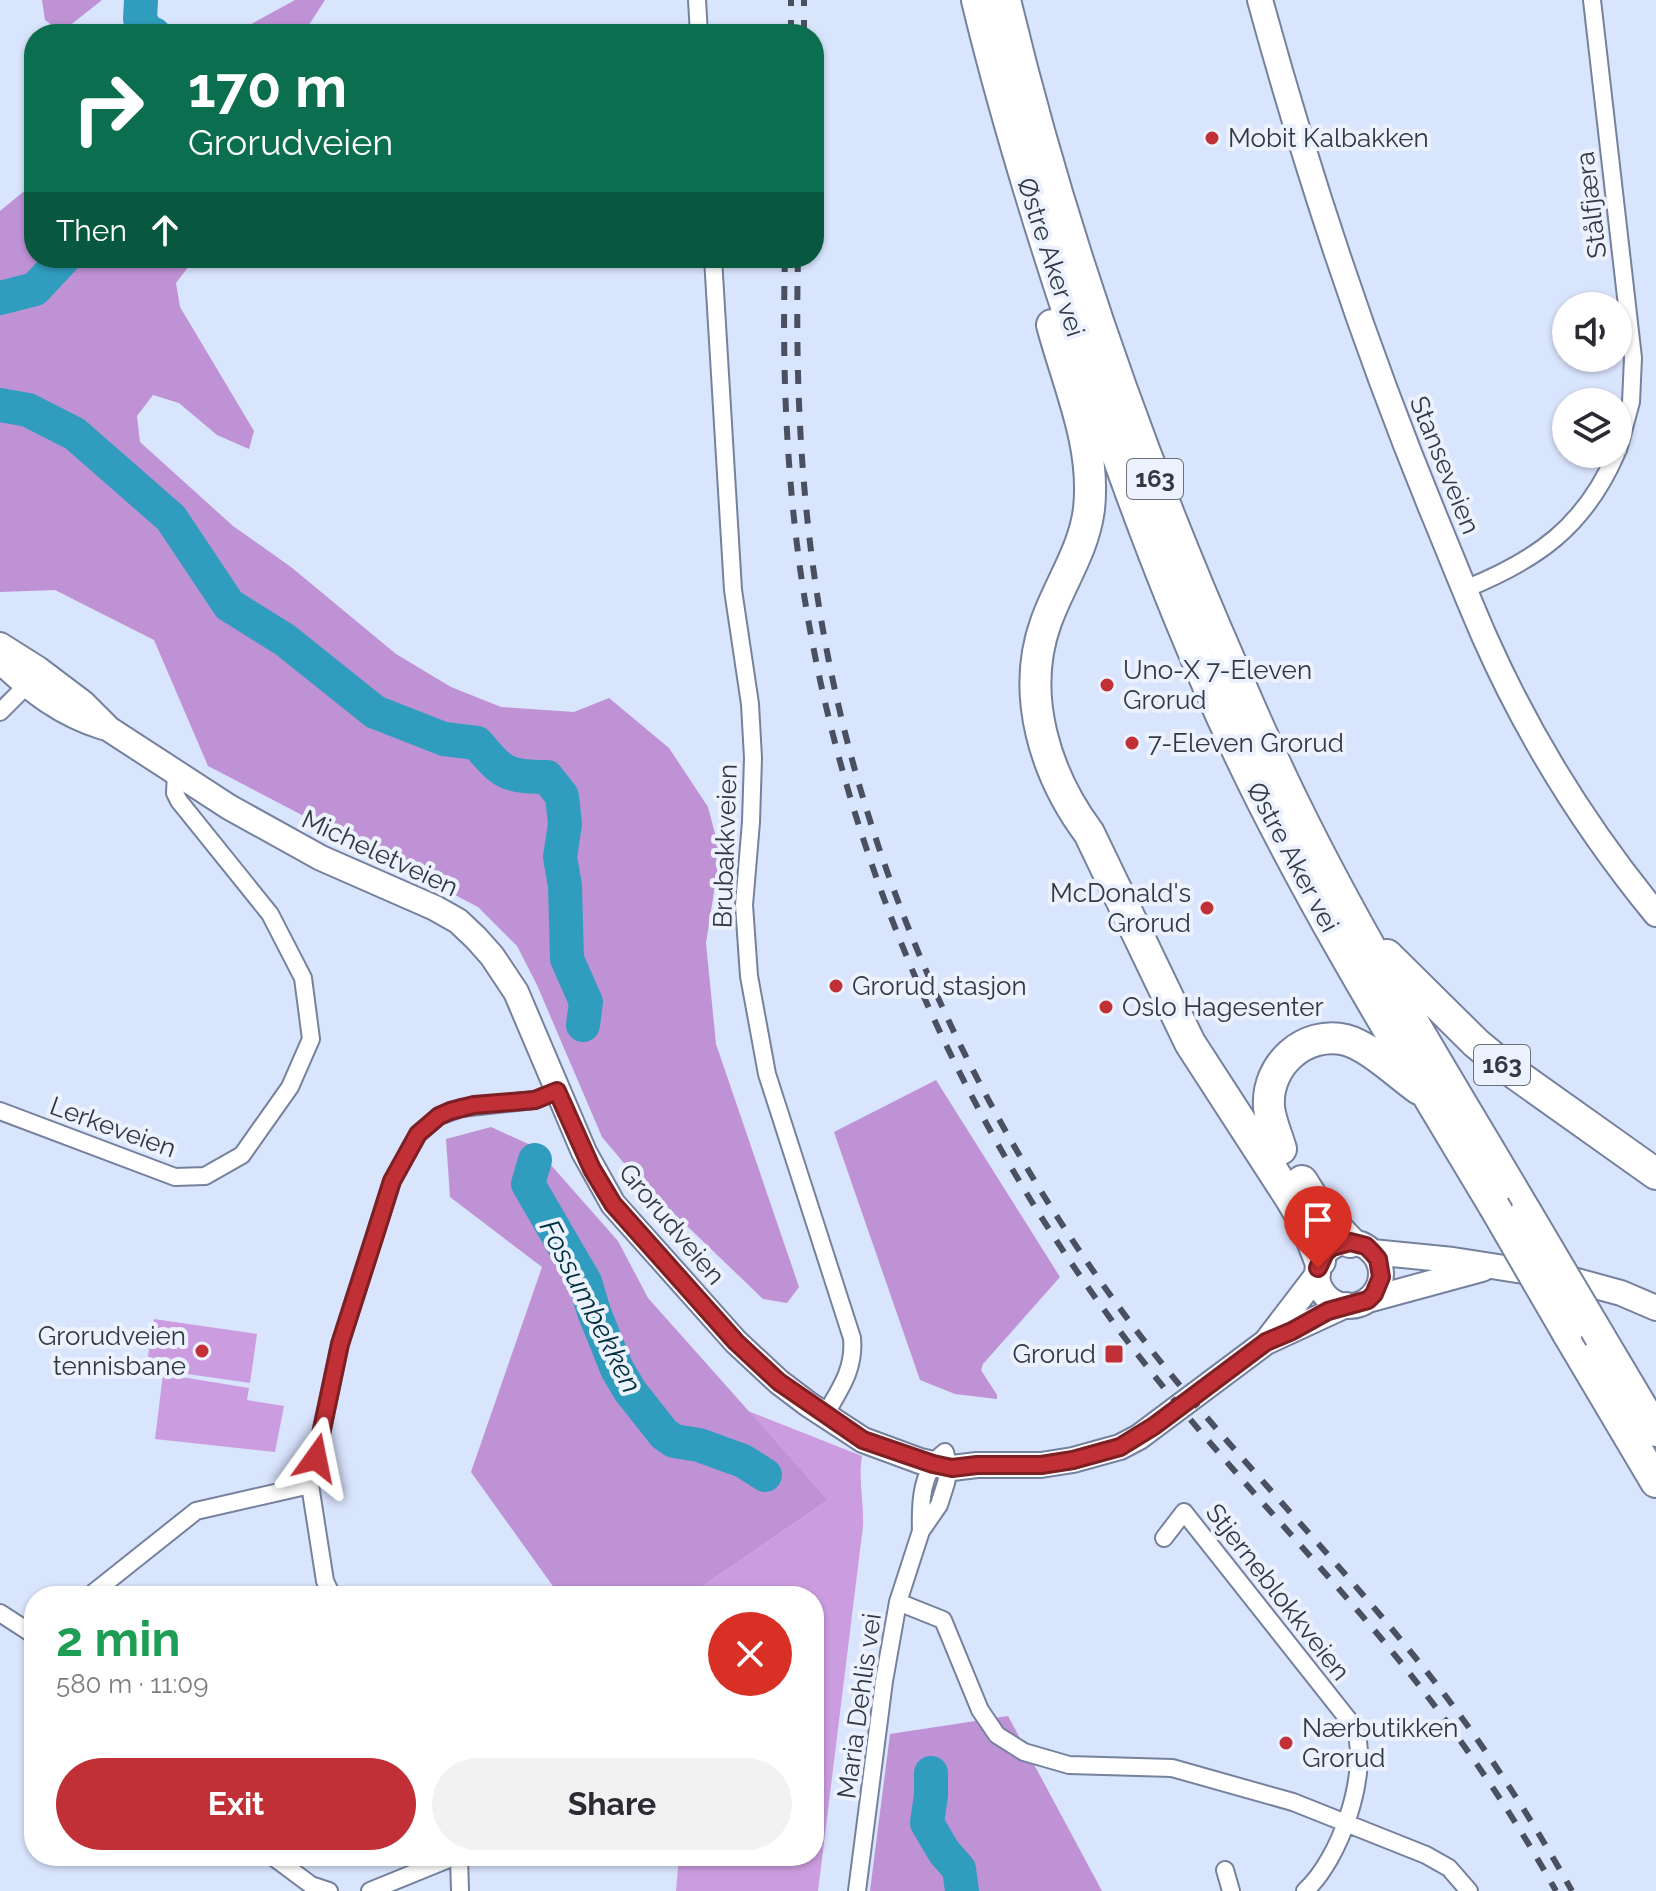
<!DOCTYPE html>
<meta charset="utf-8">
<style>
body{margin:0;font-family:Raleway,sans-serif;background:#f2f2f3;color:#2b2b33;height:100vh;display:flex;flex-direction:column;font-size:30px;white-space:nowrap}
*{box-sizing:border-box;margin:0}
p{font-size:26px;color:#7c7c81}
.icon{flex:none;width:44px;height:44px;fill:none;stroke:currentColor;stroke-width:2;stroke-linecap:round;stroke-linejoin:round}
.map{position:relative;flex:1;overflow:hidden}
.sheet{position:absolute;left:24px;top:1586px;width:800px;height:280px;display:flex;flex-direction:column;background:#fff;border-radius:32px;box-shadow:0 2px 6px #0004}
.sheet>*{flex:none}
.guide{position:absolute;left:24px;top:24px;width:800px;height:244px;border-radius:32px;box-shadow:0 2px 6px #0004;background:#0b6e4f;color:#fff;overflow:hidden}
.tools{position:absolute;left:1552px;top:292px;display:grid;gap:16px}
.tools a{display:grid;place-items:center;width:80px;height:80px;border-radius:50%;background:#fff;box-shadow:0 2px 6px #0004;font-size:40px}
.pin{position:absolute;display:grid;place-items:center;width:68px;height:68px;color:#fff;margin:-82px -34px;border-radius:50% 50% 50% 0;rotate:-45deg;box-shadow:0 0 8px #0007}
.pin .icon{rotate:45deg}
.me{position:absolute;width:88px;margin:-44px;rotate:12deg;stroke-linejoin:round;filter:drop-shadow(0 0 6px #0008)}
.turn{display:flex;align-items:center;gap:28px;height:168px;padding:0 32px;font-size:36px}
.turn .icon{width:104px;height:104px;stroke-width:2.5}
.turn b{display:block;font-size:56px;line-height:68px}
.then{display:flex;align-items:center;height:76px;padding:0 32px;background:#0003;gap:16px;font-size:30px}
.round{display:grid;place-items:center;flex:none;width:84px;height:84px;border-radius:42px;background:#f2f2f3}
.head{display:flex;align-items:center;justify-content:space-between;height:136px;padding:0 32px}
h1{font-size:48px;font-weight:700;line-height:60px;color:#1e9e55}
.action{display:flex;gap:16px;margin-top:auto;padding:16px 32px}
.action a{flex:1;height:92px;border-radius:48px;background:#c03036;color:#fff;font-size:32px;font-weight:700;line-height:92px;text-align:center}
.action a+a{background:#f2f2f3;color:#2b2b33}
.map>svg:first-child{display:block}
.green{fill:#cb9de0}
.forest{fill:#bf92d5}
.lines{fill:none;stroke-linecap:round;stroke-linejoin:round}
.river{stroke:#309dbe;stroke-width:34}
.street-casing{stroke:#76819e;stroke-width:20}
.secondary-casing{stroke:#76819e;stroke-width:28}
.highway-casing{stroke:#76819e;stroke-width:34}
.street{stroke:#fff;stroke-width:16}
.secondary{stroke:#fff;stroke-width:24}
.highway{stroke:#fff;stroke-width:30}
.rail{stroke:#4a505f;stroke-width:6;stroke-dasharray:14 14;stroke-linecap:butt}
.highway-bridge-casing{stroke:#76819e;stroke-width:34;stroke-linecap:butt}
.highway-bridge{stroke:#fff;stroke-width:30}
.route-casing{stroke:#7d1f23;stroke-width:20}
.route{stroke:#c03036;stroke-width:14}
.poi-dot{fill:#c03036;stroke:#ecf1fe;stroke-width:3}
.labels{text-anchor:middle;stroke-width:8;stroke-linejoin:round;paint-order:stroke}
.shield{fill:#ecf1fe;stroke:#6a707c;stroke-width:2}
.shield-label{font-size:24px;font-weight:bold;fill:#333845}
.poi-label{font-size:26px;fill:#333845;stroke:#ecf1fe;text-anchor:start}
.street-label{font-size:26px;fill:#333845;stroke:#ecf1fe}
.water-label{font-size:28px;font-style:italic;fill:#00303e;stroke:#ecf1fe}
</style>
<div class="map">
<svg width="1656" height="1891" viewBox="0 0 1656 1891">
<rect width="100%" height="100%" fill="#d9e4fd"/>
<path class="green" d="M154,1319L257,1334L250,1383L146,1368Z
M163,1374L249,1388L247,1400L284,1406L275,1452L155,1439Z
M748,1411L862,1456C858,1480 864,1502 863,1526L818,1891H676L679,1856H814V1596H688L828,1500Z"/>
<path class="forest" d="M42,0H102L68,27L56,28L45,20Z
M295,0H325L303,34H233Z
M34,183V258H195L176,283L180,307L254,431L249,449L217,435L179,403L153,395L137,416L140,442L233,526L291,567L396,654L451,687L501,707L574,712L609,698L669,748L708,807L720,853L706,943L716,1044L799,1287L787,1303L763,1299L634,1175L602,1137L537,985L517,946L478,907L208,766L154,640L55,590L0,592V211Z
M936,1080L1060,1277L983,1364L981,1370L997,1395V1399L955,1394L920,1380L834,1132Z
M491,1127L535,1147L618,1241L648,1298L828,1500L688,1596H560L471,1472L542,1267L450,1197L446,1139Z
M1008,1716L1102,1891H870L890,1734Z"/>
<g class="lines">
<path class="river" d="M141,0L140,19L147,32L154,34
M0,298L35,289L64,258
M0,405L28,410L75,434L171,518L229,605L285,640L375,712L444,739L477,743C504,775 506,776 547,777L562,796L565,824L560,857L565,886L567,959L586,1002L583,1025
M535,1160L528,1184L585,1282L594,1312L617,1369L630,1391L664,1434L674,1441L699,1445L743,1461L765,1475
M931,1773V1795L927,1823L944,1852L959,1869L962,1891"/>
<defs>
<path id="street" d="M697,0L699,34
M1592,0L1633,358L1631,402L1618,450
M713,258L733,590L750,704L753,758L751,822L744,905L749,976L767,1074L852,1338C855,1369 840,1389 825,1415
M1465,589C1537,560 1584,527 1616,454
M0,712L20,692L29,676
M0,1111L175,1177L205,1176L242,1155L290,1087L311,1039L303,978L270,914L179,801L175,793L176,773
M1164,1538L1184,1512L1355,1728C1370,1774 1340,1859 1305,1891
M93,1593L196,1511L310,1485
M332,1596L325,1581L310,1485L340,1344L392,1181L418,1134L439,1116L461,1108L535,1100L557,1091
M898,1602L943,1620L980,1710L997,1735L1024,1752L1069,1765L1172,1768L1293,1802L1426,1855L1449,1868L1469,1891
M0,1613L34,1635
M272,1856L311,1885L329,1891
M459,1856L460,1891
M1225,1870L1231,1891
M370,1891L456,1856
M857,1891L884,1681L898,1602L921,1531L939,1505L946,1483L949,1468L945,1452C921,1470 920,1503 921,1531"/>
<path id="secondary" d="M1260,0C1308,175 1365,347 1434,515C1451,556 1467,597 1485,638C1529,737 1587,830 1656,914
M0,645L38,669L83,703L109,729L229,807L321,858L435,908L458,921L476,938L492,956L516,992L584,1152L613,1204L736,1342L779,1382L808,1404L863,1440L920,1461L952,1468L977,1465H1041L1073,1460L1120,1447L1139,1437L1266,1342L1346,1305
M0,661C32,691 61,714 103,727
M1317 1274a32 32 0 1 1 64 0a32 32 0 1 1-64 0Z
M1372,1252L1453,1260L1562,1277L1621,1293L1656,1308
M1368,1300L1482,1269
M1266,1342L1318,1274"/>
<path id="highway" d="M977,0C1008,129 1048,255 1091,381C1135,508 1182,634 1240,756C1314,911 1406,1059 1494,1206
M1005,0C1059,226 1137,448 1230,661C1251,710 1272,759 1296,807C1364,946 1447,1078 1526,1212
M1052,325C1068,385 1096,445 1089,509C1084,550 1060,583 1046,622C1020,694 1045,774 1089,833L1190,1043L1291,1199L1306,1225L1320,1261
M1387,955L1476,1043L1500,1063L1656,1174
M1281,1149C1277,1135 1270,1120 1269,1107C1266,1065 1305,1030 1346,1040C1369,1046 1399,1075 1419,1089
M1302,1181L1322,1213L1350,1242
M1567,1332L1656,1482
M1600,1337L1656,1431"/>
</defs>
<use href="#street" class="street-casing"/>
<use href="#secondary" class="secondary-casing"/>
<use href="#highway" class="highway-casing"/>
<use href="#street" class="street"/>
<use href="#secondary" class="secondary"/>
<use href="#highway" class="highway"/>
<path class="rail" d="M791,34V0
M804,34V0
M785,258C782,364 786,470 801,575C843,863 968,1141 1149,1369C1221,1460 1301,1543 1375,1631C1443,1712 1504,1798 1556,1891
M798,258C795,383 801,507 823,630C870,896 993,1150 1160,1361C1240,1461 1330,1552 1410,1651C1472,1726 1525,1807 1572,1891"/>
<defs>
<path id="highway-bridge" d="M1494,1206L1567,1332
M1526,1212L1600,1337"/>
</defs>
<use href="#highway-bridge" class="highway-bridge-casing"/>
<use href="#highway-bridge" class="highway-bridge"/>
</g>
<g class="lines">
<defs>
<path id="route" d="M316,1458L340,1344L375,1235L392,1181L418,1134L439,1116L450,1111L474,1105L535,1100L557,1091L592,1169L613,1204L736,1342L779,1382L863,1440L933,1464L952,1468L977,1465H1041L1073,1460L1120,1447L1154,1426L1266,1342L1292,1331L1328,1311L1368,1300L1374,1294L1381,1277L1378,1259L1372,1252L1366,1246L1350,1242L1332,1247L1325,1253L1318,1268"/>
</defs>
<use href="#route" class="route-casing"/>
<use href="#route" class="route"/>
</g>
<g class="poi-dot">
<circle cx="1212" cy="138" r="8"/>
<circle cx="1107" cy="685" r="8"/>
<circle cx="1132" cy="743" r="8"/>
<circle cx="1207" cy="908" r="8"/>
<circle cx="836" cy="986" r="8"/>
<circle cx="1106" cy="1007" r="8"/>
<circle cx="202" cy="1351" r="8"/>
<rect x="1104" y="1344" width="20" height="20" rx="4"/>
<circle cx="1286" cy="1743" r="8"/>
</g>
<g class="labels">
<g class="shield">
<rect x="1127" y="459" width="56" height="40" rx="6"/>
<rect x="1474" y="1045" width="56" height="40" rx="6"/>
</g>
<g class="shield-label">
<text x="1155" y="487">163</text>
<text x="1502" y="1073">163</text>
</g>
<g class="poi-label">
<text x="1228" y="147">Mobit Kalbakken</text>
<text x="1123" y="679">Uno-X 7-Eleven<tspan x="1123" dy="30">Grorud</tspan></text>
<text x="1148" y="752">7-Eleven Grorud</text>
<text x="1191" y="902" text-anchor="end">McDonald's<tspan x="1191" dy="30">Grorud</tspan></text>
<text x="852" y="995">Grorud stasjon</text>
<text x="1122" y="1016">Oslo Hagesenter</text>
<text x="186" y="1345" text-anchor="end">Grorudveien<tspan x="186" dy="30">tennisbane</tspan></text>
<text x="1096" y="1363" text-anchor="end">Grorud</text>
<text x="1302" y="1737">Nærbutikken<tspan x="1302" dy="30">Grorud</tspan></text>
</g>
<g class="street-label">
<text transform="translate(1591 205) rotate(-97)" y="9">Stålfjæra</text>
<text transform="translate(1051 257) rotate(72)" y="9">Østre Aker vei</text>
<text transform="translate(1445 465) rotate(68)" y="9">Stanseveien</text>
<text transform="translate(725 846) rotate(-88)" y="9">Brubakkveien</text>
<text transform="translate(380 853) rotate(25)" y="9">Micheletveien</text>
<text transform="translate(1293 857) rotate(62)" y="9">Østre Aker vei</text>
<text transform="translate(113 1127) rotate(20)" y="9">Lerkeveien</text>
<text transform="translate(672 1224) rotate(50)" y="9">Grorudveien</text>
<text transform="translate(1278 1592) rotate(52)" y="9">Stjerneblokkveien</text>
<text transform="translate(859 1706) rotate(-82)" y="9">Maria Dehlis vei</text>
</g>
<g class="water-label">
<text transform="translate(591 1306) rotate(63)" y="10">Fossumbekken</text>
</g>
</g>
</svg>
<div class="tools">
<a><svg class="icon" aria-label="sound" viewBox="0 0 24 24"><path d="M4 9h4l5-4v14l-5-4H4zM17 9q2 3 0 6"/></svg></a>
<a><svg class="icon" aria-label="layers" viewBox="0 0 24 24"><path d="M12 4l9 5-9 5-9-5zM3 14l9 5 9-5"/></svg></a>
</div>
<div class="pin" style="left:1318px;top:1268px;background:#d93025"><svg class="icon" aria-label="arrive" viewBox="0 0 24 24"><path d="M6 21V4h12l-3 4 3 4H6"/></svg></div>
<svg class="me" style="left:316px;top:1458px" viewBox="-20 -20 40 40"><path d="M0-17L14 15 0 8-14 15z" fill="#c03036" stroke="#fff" stroke-width="4"/></svg>
<div class="guide">
<div class="turn"><svg class="icon" aria-label="right" viewBox="0 0 24 24"><path d="M7 20v-9h11M14 6l5 5-5 5"/></svg><div><b>170 m</b>Grorudveien</div></div>
<div class="then">Then<svg class="icon" aria-label="ahead" viewBox="0 0 24 24"><path d="M12 20V5M6 11l6-6 6 6"/></svg></div>
</div>
<section class="sheet">
<div class="head"><div><h1>2 min</h1><p>580 m · 11:09</p></div><a class="round" style="background:#d93025;color:#fff"><svg class="icon" aria-label="close" viewBox="0 0 24 24"><path d="M6 6l12 12M18 6L6 18"/></svg></a></div>
<div class="action"><a>Exit</a><a>Share</a></div>
</section>
</div>
